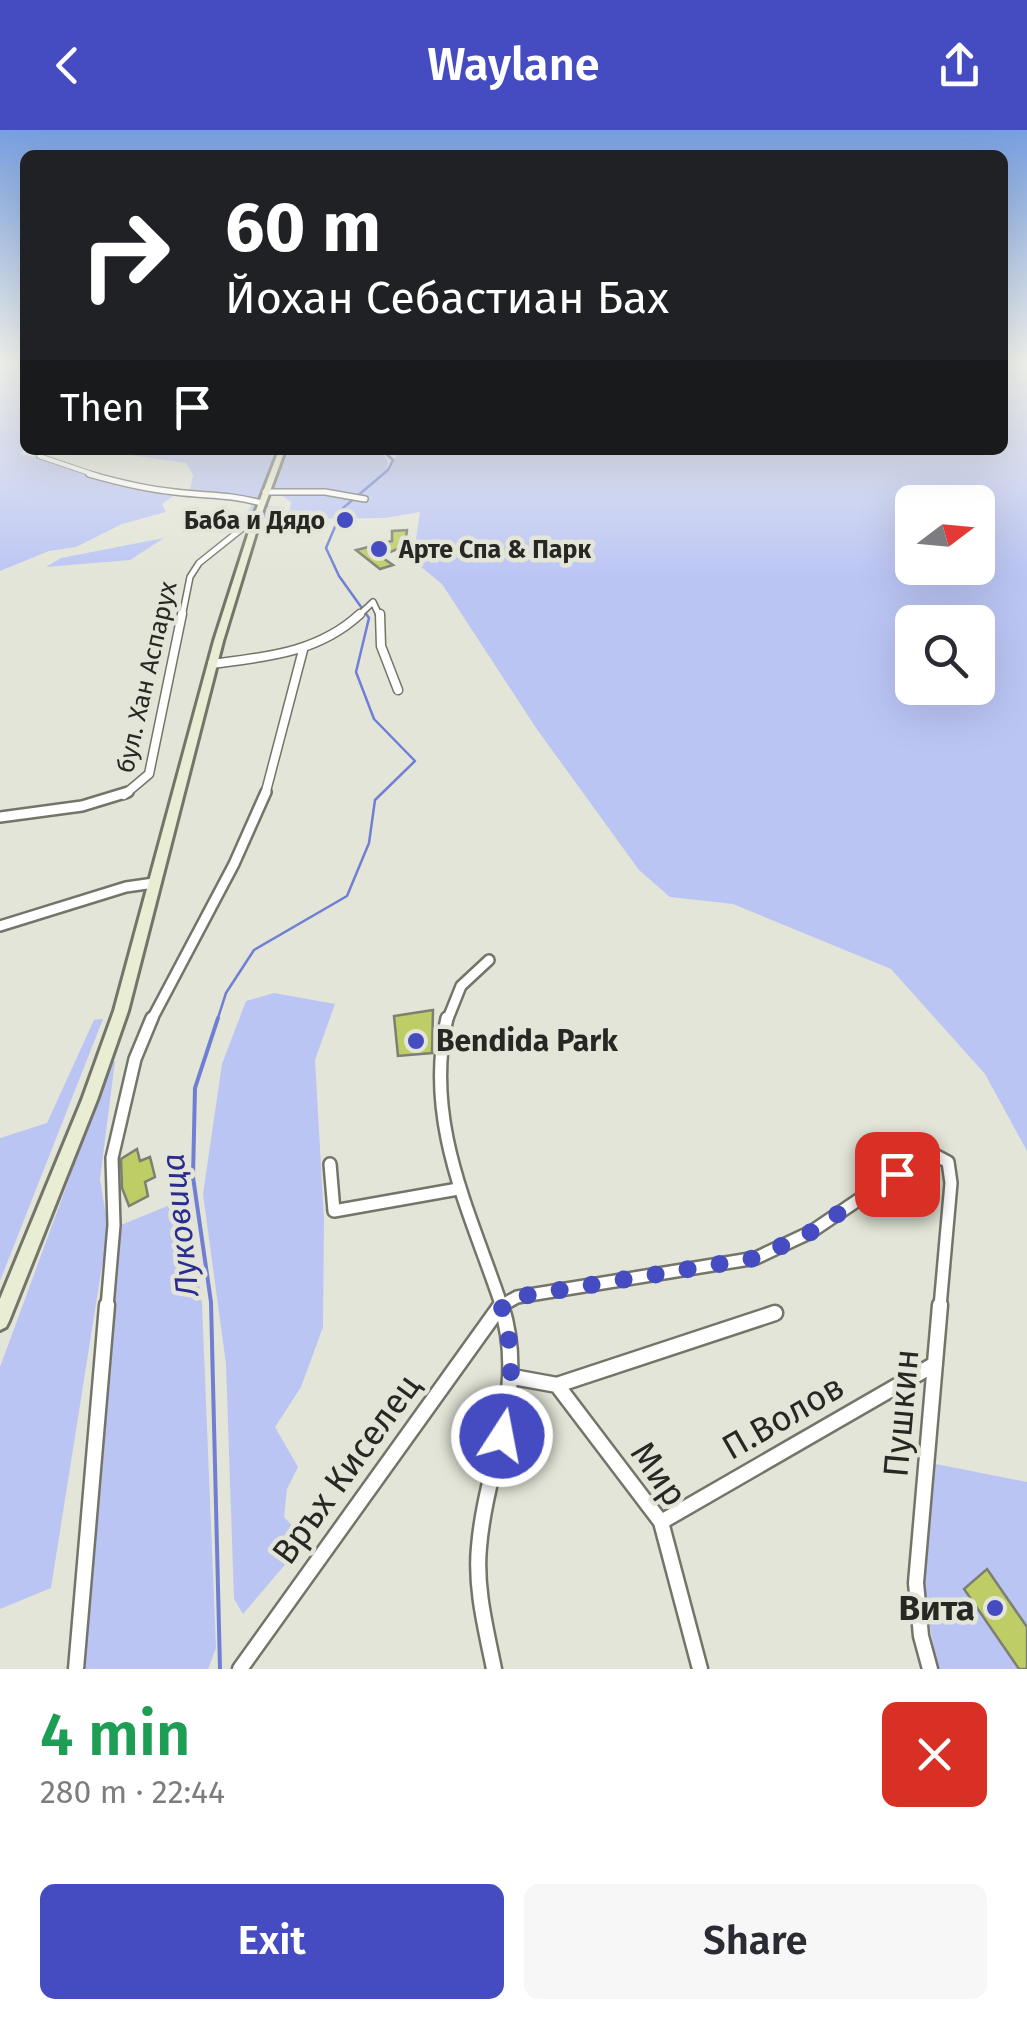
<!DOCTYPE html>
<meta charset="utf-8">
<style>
body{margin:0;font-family:"Fira Sans",sans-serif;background:#f7f7f7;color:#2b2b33;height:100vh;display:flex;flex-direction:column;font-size:38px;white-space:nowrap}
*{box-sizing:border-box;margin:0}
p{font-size:32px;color:#7c7c81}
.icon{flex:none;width:55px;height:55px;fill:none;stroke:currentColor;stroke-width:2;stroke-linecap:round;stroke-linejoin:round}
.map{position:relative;height:1539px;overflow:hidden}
.details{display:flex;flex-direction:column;background:#fff;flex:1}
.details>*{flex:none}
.guide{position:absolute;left:20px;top:20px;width:988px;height:305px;border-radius:15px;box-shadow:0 10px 40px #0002;background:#202124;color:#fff;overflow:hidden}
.needle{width:65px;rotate:74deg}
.fabs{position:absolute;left:895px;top:355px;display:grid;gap:20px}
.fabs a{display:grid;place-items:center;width:100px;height:100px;border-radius:15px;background:#fff;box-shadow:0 10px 40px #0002;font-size:50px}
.pin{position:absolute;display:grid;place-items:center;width:85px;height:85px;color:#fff;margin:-42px;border-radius:20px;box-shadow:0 5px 15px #0006}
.me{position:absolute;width:110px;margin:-55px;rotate:11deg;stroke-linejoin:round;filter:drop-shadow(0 0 8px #0008)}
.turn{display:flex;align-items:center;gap:35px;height:210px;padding:0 40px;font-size:45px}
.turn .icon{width:130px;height:130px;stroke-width:2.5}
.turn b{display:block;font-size:70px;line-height:85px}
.then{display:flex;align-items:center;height:95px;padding:0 40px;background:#0003;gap:20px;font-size:38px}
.round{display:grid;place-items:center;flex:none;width:105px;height:105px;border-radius:15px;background:#f7f7f7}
.headline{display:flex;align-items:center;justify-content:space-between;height:170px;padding:0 40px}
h1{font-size:60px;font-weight:600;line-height:75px;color:#1e9e55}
.button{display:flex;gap:20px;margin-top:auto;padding:20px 40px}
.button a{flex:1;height:115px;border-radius:15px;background:#454cc1;color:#fff;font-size:40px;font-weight:600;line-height:115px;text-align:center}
.button a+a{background:#f7f7f7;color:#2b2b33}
header{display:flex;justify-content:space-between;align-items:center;height:130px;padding:0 40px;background:#454cc1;color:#fff;font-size:45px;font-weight:600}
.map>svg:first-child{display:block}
.green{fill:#bbc5f4;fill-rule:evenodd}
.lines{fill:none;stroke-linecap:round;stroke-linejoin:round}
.stream-far1{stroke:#707fd4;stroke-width:2.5}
.stream{stroke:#707fd4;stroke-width:4}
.building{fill:#bfcd66;stroke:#7d7f73;stroke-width:2.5}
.street-far5-casing{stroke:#737569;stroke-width:6}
.street-far4-casing{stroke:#737569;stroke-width:8}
.street-far3-casing{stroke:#737569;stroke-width:11}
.street-far2-casing{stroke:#737569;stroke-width:14}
.street-far1-casing{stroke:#737569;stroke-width:16}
.street-casing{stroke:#737569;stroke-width:19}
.secondary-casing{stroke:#737569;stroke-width:6}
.street-far5{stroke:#fff;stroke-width:4}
.street-far4{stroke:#fff;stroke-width:5}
.street-far3{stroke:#fff;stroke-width:8}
.street-far2{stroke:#fff;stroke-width:9}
.street-far1{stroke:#fff;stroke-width:11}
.street{stroke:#fff;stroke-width:14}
.secondary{fill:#e9edd4;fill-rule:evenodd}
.route{stroke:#454cc1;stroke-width:18;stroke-dasharray:0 32.4}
.poi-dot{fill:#454cc1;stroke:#e3e5d8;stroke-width:4}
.labels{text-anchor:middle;stroke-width:9;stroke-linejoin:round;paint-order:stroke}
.far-poi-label{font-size:25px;font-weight:bold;fill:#272823;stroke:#e3e5d8;text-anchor:end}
.far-street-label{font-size:25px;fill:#272823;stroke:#e3e5d8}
.poi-label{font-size:30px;font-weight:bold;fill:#272823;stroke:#e3e5d8;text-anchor:start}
.water-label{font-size:32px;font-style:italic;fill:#2b2c90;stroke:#e3e5d8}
.near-street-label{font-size:35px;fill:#272823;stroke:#e3e5d8}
.near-poi-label{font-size:35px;font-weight:bold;fill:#272823;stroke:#e3e5d8;text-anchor:end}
</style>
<header><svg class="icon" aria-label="back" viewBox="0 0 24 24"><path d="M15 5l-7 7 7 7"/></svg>Waylane<svg class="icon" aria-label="share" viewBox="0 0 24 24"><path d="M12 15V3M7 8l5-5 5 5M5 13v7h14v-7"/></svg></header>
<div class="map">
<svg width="1027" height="1539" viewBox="0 0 1027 1539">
<rect width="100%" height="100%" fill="#e3e5d8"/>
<path class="green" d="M0,234H25V319L20,324C75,335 132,365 190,360L193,345L186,333L95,320H381L388,332L386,343L400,320H1002L1003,234H1027V1021L985,944L891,839L733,774L670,767L639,740L536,598L442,454L404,423L415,416L420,382L385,388L289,389L291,372L280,364L268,365L265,375L280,377L271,388L243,389L253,373L176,364L162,374L166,382L122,394L76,417L49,421L0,441ZM912,372H978V438H912ZM912,492H978V558H912Z
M164,408L130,430L46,437L61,428Z
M274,863L335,874L315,930L324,1088L323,1197L301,1257L275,1297L298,1337L287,1359L284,1387L306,1410L243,1484L234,1469L226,1234L203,1064L222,934L246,871Z
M103,889L0,1151V1008L47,993L94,890Z
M106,931H115L100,1049L108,1098L51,1458L0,1479V1237L68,1052Z
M187,1068L202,1174L216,1518L208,1539H83L121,1095Z
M931,1333L1027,1352V1539H938L922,1456Z"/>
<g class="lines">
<path class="stream-far1" d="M217,891L226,863L254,820L347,766L369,713L375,670L415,631L374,589L356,542L369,488L339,446L326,418L343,378L388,340L393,330L382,320"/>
<path class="stream" d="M218,888L195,958L193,1047L211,1172L220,1539"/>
</g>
<path class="building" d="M407,400L405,416L380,426L393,435L380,439L356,420L392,411V401Z
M433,880L432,923L398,926L394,886Z
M137,1019L140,1031L150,1027L155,1047L145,1052L148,1066L129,1076L122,1058L121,1029Z
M987,1439L1027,1497V1539H1019L964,1459Z"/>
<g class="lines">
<defs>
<path id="street-far5" d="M39,326L98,346"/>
<path id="street-far4" d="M89,344C117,352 145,359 175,362C206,366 229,364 261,373
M265,362H325L365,369
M182,487L190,447L199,433L254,389
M357,487L373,472L380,487"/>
<path id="street-far3" d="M380,484L381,516L398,560
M212,534C266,527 318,523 360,484
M124,665L149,644L182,484
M265,665L303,520"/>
<path id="street-far2" d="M0,687L82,676L128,662
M0,796L126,757L154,753
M151,891L234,734L266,662
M447,891L461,856L489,830"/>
<path id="street-far1" d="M447,888C423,992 470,1081 502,1177
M330,1034L334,1081L458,1059
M107,1177L114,1095L112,1028L135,929L152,888
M499,1177L517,1167L756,1128L811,1102L923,1026L933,1024L948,1032L951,1053L940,1177"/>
<path id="street" d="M513,1247L557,1255L775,1183
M557,1255L661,1392L700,1539
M661,1392L935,1234
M76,1539L107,1175
M240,1539L501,1175
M494,1539C486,1499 475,1458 479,1417C486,1332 529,1261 501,1175
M930,1539L921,1506L916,1453L940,1175"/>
<path id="secondary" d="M279,320H285L262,383L223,511L128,881L97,970L9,1191L6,1197L0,1200V1169L82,970L114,881L214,511L255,383Z"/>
</defs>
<use href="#street-far5" class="street-far5-casing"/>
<use href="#street-far4" class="street-far4-casing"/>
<use href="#street-far3" class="street-far3-casing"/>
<use href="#street-far2" class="street-far2-casing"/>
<use href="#street-far1" class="street-far1-casing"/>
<use href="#street" class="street-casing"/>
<use href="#secondary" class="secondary-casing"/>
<use href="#street-far5" class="street-far5"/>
<use href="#street-far4" class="street-far4"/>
<use href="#street-far3" class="street-far3"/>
<use href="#street-far2" class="street-far2"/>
<use href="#street-far1" class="street-far1"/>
<use href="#street" class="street"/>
<use href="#secondary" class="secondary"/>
</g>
<linearGradient id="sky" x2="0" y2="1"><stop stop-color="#789fe0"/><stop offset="0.52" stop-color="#f2f3ed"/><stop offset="1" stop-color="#f2f3ed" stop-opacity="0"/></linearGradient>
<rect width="1027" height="449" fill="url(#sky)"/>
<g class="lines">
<path class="route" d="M502,1306C513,1259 515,1221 501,1174L517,1167L756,1128L811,1102L897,1044"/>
</g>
<g class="poi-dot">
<circle cx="345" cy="390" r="10"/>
<circle cx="379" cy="419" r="10"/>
<circle cx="416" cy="911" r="10"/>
<circle cx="995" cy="1478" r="10"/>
</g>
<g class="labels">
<g class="far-poi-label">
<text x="325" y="399">Баба и Дядо</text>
<text x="399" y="428" text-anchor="start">Арте Спа &amp; Парк</text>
</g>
<g class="far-street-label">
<text transform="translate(146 547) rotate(-77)" y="9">бул. Хан Аспарух</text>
</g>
<g class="poi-label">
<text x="436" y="921">Bendida Park</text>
</g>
<g class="water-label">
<text transform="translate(180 1095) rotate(-96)" y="11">Луковица</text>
</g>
<g class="near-street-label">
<text transform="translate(901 1283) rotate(-85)" y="12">Пушкин</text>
<text transform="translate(783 1287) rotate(-30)" y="12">П.Волов</text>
<text transform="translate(346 1339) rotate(-54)" y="12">Връх Киселец</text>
<text transform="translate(659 1344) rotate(55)" y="12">Мир</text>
</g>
<g class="near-poi-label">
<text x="975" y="1490">Вита</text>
</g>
</g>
</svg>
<div class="fabs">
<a><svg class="needle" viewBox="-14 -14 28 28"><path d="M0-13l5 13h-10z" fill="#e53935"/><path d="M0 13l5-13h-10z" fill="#7c7c81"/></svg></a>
<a><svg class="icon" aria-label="search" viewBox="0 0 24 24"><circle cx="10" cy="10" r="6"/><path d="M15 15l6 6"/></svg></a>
</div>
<div class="pin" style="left:897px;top:1044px;background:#d93025"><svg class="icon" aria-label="arrive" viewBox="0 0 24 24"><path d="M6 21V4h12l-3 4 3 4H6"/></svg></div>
<svg class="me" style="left:502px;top:1306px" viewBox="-20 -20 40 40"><circle r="17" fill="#454cc1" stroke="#fff" stroke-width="3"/><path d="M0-11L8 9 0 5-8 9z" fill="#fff"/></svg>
<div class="guide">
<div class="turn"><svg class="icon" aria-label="right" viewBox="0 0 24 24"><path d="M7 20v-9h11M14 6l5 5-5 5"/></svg><div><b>60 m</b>Йохан Себастиан Бах</div></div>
<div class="then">Then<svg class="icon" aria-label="arrive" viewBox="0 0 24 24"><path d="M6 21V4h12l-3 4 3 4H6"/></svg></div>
</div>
</div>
<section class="details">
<div class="headline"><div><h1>4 min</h1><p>280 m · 22:44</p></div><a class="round" style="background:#d93025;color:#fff"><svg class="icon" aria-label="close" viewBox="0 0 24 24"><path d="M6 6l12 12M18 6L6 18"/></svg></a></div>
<div class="button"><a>Exit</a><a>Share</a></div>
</section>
